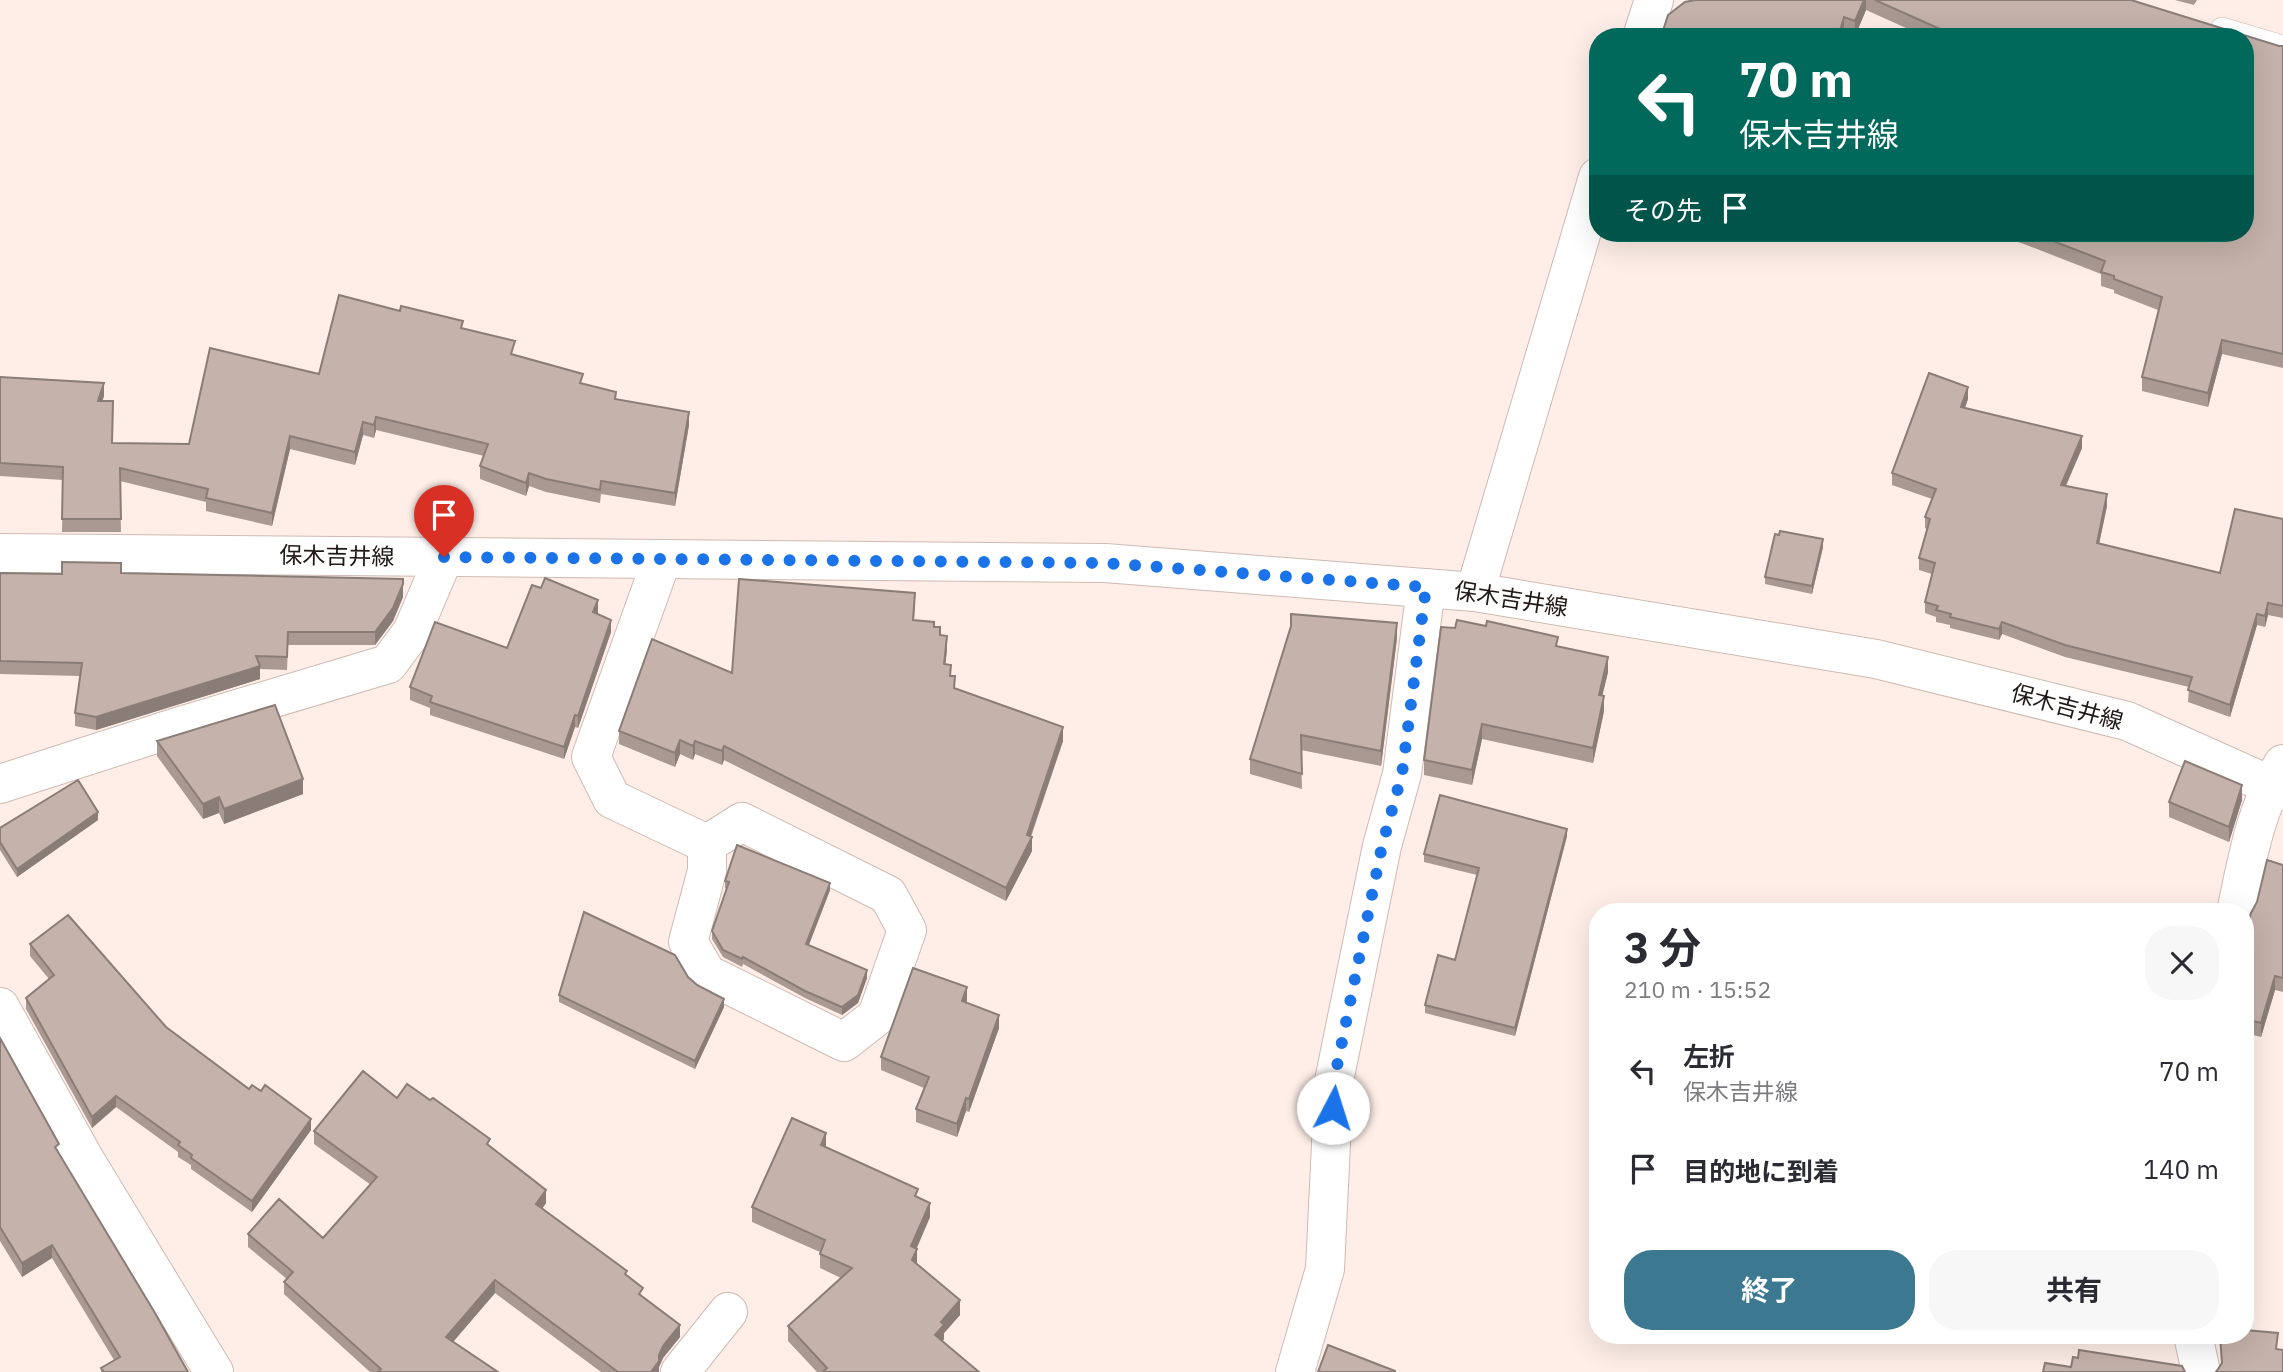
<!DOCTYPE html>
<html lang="ja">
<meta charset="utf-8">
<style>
body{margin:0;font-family:"IBM Plex Sans","Noto Sans JP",sans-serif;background:#f7f7f7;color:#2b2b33;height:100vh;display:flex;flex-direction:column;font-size:26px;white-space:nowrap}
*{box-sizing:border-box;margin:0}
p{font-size:23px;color:#7c7c81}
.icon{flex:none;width:38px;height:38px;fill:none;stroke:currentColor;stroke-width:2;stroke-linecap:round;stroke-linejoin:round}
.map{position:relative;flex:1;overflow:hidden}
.drawer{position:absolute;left:1589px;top:903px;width:665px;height:441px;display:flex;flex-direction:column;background:#fff;border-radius:28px;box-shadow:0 7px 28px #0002}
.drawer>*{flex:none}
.banner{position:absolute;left:1589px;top:28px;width:665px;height:214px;border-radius:28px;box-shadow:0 7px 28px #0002;background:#00695c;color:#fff;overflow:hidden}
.pin{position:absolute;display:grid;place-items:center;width:60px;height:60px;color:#fff;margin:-72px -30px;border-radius:50% 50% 50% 0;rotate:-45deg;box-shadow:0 0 7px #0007}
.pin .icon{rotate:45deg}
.me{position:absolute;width:77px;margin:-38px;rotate:5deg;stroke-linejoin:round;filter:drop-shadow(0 0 5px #0008)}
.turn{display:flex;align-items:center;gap:24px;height:147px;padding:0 35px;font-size:32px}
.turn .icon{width:91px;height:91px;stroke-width:2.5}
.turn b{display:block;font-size:49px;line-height:60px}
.then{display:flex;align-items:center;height:66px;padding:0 35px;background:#0003;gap:14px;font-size:26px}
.round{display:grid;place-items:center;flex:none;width:74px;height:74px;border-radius:28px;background:#f7f7f7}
.summary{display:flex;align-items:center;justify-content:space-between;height:119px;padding:0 35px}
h1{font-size:42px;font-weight:700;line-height:52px}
.primary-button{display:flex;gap:14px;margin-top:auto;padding:14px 35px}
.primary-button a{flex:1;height:80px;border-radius:28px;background:#3d7891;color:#fff;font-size:28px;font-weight:700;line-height:80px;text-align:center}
.primary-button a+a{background:#f7f7f7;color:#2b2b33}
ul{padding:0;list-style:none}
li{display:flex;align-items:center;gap:21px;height:98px;padding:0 35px}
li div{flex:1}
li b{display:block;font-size:26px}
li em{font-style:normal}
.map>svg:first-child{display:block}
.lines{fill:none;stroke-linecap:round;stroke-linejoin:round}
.lane-casing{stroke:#cebbb2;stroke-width:24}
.street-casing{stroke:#cebbb2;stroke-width:40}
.secondary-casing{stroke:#cebbb2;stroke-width:40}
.lane{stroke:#fff;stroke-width:23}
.street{stroke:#fff;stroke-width:38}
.secondary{stroke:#fff;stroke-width:38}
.wall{fill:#a99992}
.shaded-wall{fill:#8a7d77}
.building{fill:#c5b2aa;stroke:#8a7d77;stroke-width:2}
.route{stroke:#1a73e8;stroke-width:12;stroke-dasharray:0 21.6}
.labels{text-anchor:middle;stroke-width:6;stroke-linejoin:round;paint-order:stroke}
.street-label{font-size:23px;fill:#201916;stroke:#fff}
</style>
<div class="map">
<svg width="2283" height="1372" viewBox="0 0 2283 1372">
<rect width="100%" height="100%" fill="#feeee7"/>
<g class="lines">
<defs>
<path id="lane" d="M2222,29L2283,47"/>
<path id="street" d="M1642,37L1654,0
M662,559L591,757L612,799L707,844
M1475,592L1598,177
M0,784L177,727L388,664L412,632L444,557
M742,822L888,895L907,930L877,1016L844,1042L707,974L688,942L707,871V844Z
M2236,912C2247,861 2255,809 2283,764
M0,1007L85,1160L214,1372
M2193,1335L2201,1372
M680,1372L728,1312
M1295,1372L1325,1269L1334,1081L1382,846L1402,774L1426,588"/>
<path id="secondary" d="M0,553L1105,563L1475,592L1876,659L2127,721L2283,791"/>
</defs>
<use href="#lane" class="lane-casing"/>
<use href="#street" class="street-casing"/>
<use href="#secondary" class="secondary-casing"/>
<use href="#lane" class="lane"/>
<use href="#street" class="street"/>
<use href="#secondary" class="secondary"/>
</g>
<path class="wall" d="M1695,0H2131L2279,46H2283V368L2222,354L2208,407L2142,391V377L2158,310L2114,293V290L2101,286V274L2024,244L1991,233H2245V37H1926L1866,10L1855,36L1844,31L1842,37H1661Z
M2175,0H2197L2194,5Z
M463,328L514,355L583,384L616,399L689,425L675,506L601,494L600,503L546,492L529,486L526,496L480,479V466L484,456L376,430L374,438L363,435L355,465L290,449L272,526L206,511V502L120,481L121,532H62L63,480L0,476V377L104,396L102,401L112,443L189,444L319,374Z
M1968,399L1965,408L2082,448L2066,486L2107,506L2099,543L2220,573L2283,519V618L2268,615L2265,627L2257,625L2230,717L2188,702L2189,687L2065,657L2002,634L1999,640L1950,628V625L1936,622V617L1925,613V602L1932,574L1919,570V558L1927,529L1925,528V517L1932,499L1892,485V473Z
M1823,547L1812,594L1765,584V577Z
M0,573H121L403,579V597L393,621L375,645H288L287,670L260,669V679L96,730L75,726V713L80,676L0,674Z
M915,607L914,620L934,627L940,635L947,650L945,664L955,689L1063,741L1031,837L1032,851L1006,901L724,760L722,765L695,754L693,760L680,754L675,767L619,744V731L732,673Z
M598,613L597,614L611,632L578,728L575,727L564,759L430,715V708L410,700V687Z
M1397,638L1381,766L1301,750L1302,789L1250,774V759Z
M1558,646L1608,672L1602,695L1604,711L1593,763L1482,739L1472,785L1424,775V760Z
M157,741L303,794L224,824L219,813L203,819L157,756Z
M2242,800L2229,842L2169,817V802Z
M98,820L17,877L0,850V828Z
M1567,836L1515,1036L1425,1013V1005L1455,960L1477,875L1424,862V854Z
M2283,865V992L2275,990L2261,1037L2245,1033V934Z
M725,881L830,890L809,945L867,978L858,1003L842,1015L805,998L743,964L742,967L723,957L712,939V931L727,889L725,888Z
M30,944L166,1027L249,1089L311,1130L252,1212L191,1169V1165L178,1157V1152L116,1107L92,1128L26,1009V998L49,979L30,956Z
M688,977L724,1007L695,1069L559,1002V995Z
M967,1000L966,1003L999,1028L969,1112L966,1111L957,1137L916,1122V1109L924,1088L881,1070V1057Z
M0,1038L59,1153L188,1372H101V1368L114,1360L52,1258L22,1277L0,1241Z
M314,1131L490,1147L546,1203L542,1209L627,1276L643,1297L680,1337L663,1358L659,1367V1372H601L495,1293L453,1342L498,1372H370L284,1294V1282L287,1279L248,1247V1234L323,1238L371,1185L314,1144Z
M826,1147L918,1197L930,1217L917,1248V1264L960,1315L944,1333V1339L943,1341L979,1372H817L788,1341V1326L841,1278L820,1268V1252L752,1222V1207Z"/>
<path class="shaded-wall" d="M1864,0H1866V10L1855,36V21Z
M1844,17V31L1842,37H1838Z
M2222,340V354L2208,407V393Z
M104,383V396L98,414V401Z
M1968,387V399L1961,418V407Z
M689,412V425L675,506V493Z
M376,417V430L374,438V425Z
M363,422V435L355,465V452Z
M290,436V449L272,526V513Z
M2082,436V448L2061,496V485Z
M529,473V486L526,496V483Z
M2107,494V506L2097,554V543Z
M1823,539V547L1812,594V586Z
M403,584V597L393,621L375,645V632Z
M598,600V613L593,624V612Z
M2268,603V615L2265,627V616Z
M2257,614V625L2230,717V705Z
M611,620V632L578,728V716Z
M2002,622V634L1999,640V629Z
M1397,623V638L1381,766V751Z
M947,636V650L944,677V664Z
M1608,657V672L1599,710V695Z
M260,666V679L96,730V717Z
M1604,696V711L1593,763V748Z
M575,715V727L564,759V747Z
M1482,724V739L1472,785V770Z
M1063,727V741L1027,846L1032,837V851L1006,901V888L1027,835Z
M680,740V754L675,767V753Z
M695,741V754L693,760V746Z
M724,746V760L722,765V751Z
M303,779V794L224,824V809Z
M2242,785V800L2229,842V827Z
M219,797V813L203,819V804Z
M98,812V820L17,877V869Z
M1567,829V836L1515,1036V1028Z
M830,883V890L806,952V944Z
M867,970V978L858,1003L842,1015V1007Z
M2275,976V990L2261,1037V1023Z
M967,987V1000L962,1014V1001Z
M724,999V1007L695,1069V1061Z
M999,1015V1028L969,1112V1099Z
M116,1096V1107L92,1128V1117Z
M966,1098V1111L957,1137V1124Z
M311,1119V1130L252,1212V1201Z
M826,1133V1148L821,1145Z
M546,1190V1203L536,1217V1204Z
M930,1203V1217L911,1260V1246Z
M52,1245V1258L22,1277V1263Z
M917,1249V1263L912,1260Z
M495,1280V1293L446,1350V1337Z
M960,1300V1315L944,1333V1339L935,1350V1335L941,1322Z
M680,1325V1337L663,1358L659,1367V1372H651L663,1346Z"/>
<path class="building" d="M1695,0H1864L1855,21L1844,17L1838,37H1661L1668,15L1685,2Z
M1875,0H2131L2279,46H2283V354L2222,340L2208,393L2142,377L2162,297L2114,279V276L2101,272L2105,261L2032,233H2245V37H1958Z
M339,295L400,311L401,306L463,321L461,328L515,341L511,354L583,374L580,383L616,392L615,399L689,412L675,493L601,481L600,490L546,479L529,473L526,483L480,466L488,444L376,417L374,425L363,422L355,452L290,436L272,513L206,498L208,489L120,468L121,519H62L63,467L0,463V377L104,383L98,401H113L112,443L189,444L210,348L319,374Z
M1929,373L1968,387L1961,407L2082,436L2061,485L2107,494L2097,543L2220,573L2235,509L2283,519V606L2268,603L2265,616L2257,614L2230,705L2188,690L2192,677L2065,645L2002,622L1999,629L1950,617L1951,614L1936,610L1938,606L1925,602L1935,563L1919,558L1930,519L1925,517L1936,489L1892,473Z
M1780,531L1823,539L1812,586L1765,577L1775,534L1779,535Z
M62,562L121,563V573L403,579V584L393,608L375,632H288L287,657L256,656L260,666L96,717L75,713L82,663L0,661V573L62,574Z
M545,578L598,600L593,612L611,620L578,716L575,715L564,747L430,702L432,696L410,687L435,622L507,648L532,585L541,588Z
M739,579L915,593L913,620L934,622V627H940V635L947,636L944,664L951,665L950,676H955L954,688L1063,727L1027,835L1032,837L1006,888L724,746L722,751L695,741L693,746L680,740L675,753L619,731L652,639L732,673Z
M1291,614L1397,623L1381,751L1301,735L1302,774L1250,759L1291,626Z
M1457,620L1486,626L1487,621L1558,637L1556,646L1608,657L1599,695L1604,696L1593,748L1482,724L1472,770L1424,760L1441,627L1455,628Z
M275,705L303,779L224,809L219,797L203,804L157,741Z
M2185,761L2242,785L2229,827L2169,802Z
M78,780L98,812L17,869L0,842V828Z
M1440,795L1567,829L1515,1028L1425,1005L1438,955L1455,960L1479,868L1424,854Z
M737,845L830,883L806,944L867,970L858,995L842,1007L805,991L743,957L742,959L723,950L712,931L729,882L725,881Z
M2267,860L2283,865V978L2275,976L2261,1023L2245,1019V934L2251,913L2257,902Z
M584,912L675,955L688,977L697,985L724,999L695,1061L559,995Z
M68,915L166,1027L249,1089L252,1085L261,1091L265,1085L311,1119L252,1201L191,1158L192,1155L178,1145L180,1142L116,1096L92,1117L26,998L54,975L30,944Z
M913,968L967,987L962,1001L999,1015L969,1099L966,1098L957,1124L916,1109L929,1077L881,1057Z
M0,1038L59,1144L55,1147L155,1313L188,1372H104L101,1368L120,1357L52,1245L22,1263L0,1227Z
M363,1071L397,1098L407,1084L430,1100L433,1098L490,1139L487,1144L546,1190L536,1204L627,1271L625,1274L643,1288L639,1294L680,1325L663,1346L659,1355V1361L651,1372H618L495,1280L446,1337L498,1372H378L381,1369L284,1282L293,1272L248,1234L279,1199L323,1238L377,1177L314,1131Z
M792,1118L826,1133L821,1145L918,1189L915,1196L930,1203L911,1246L917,1249L912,1260L960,1300L941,1322L944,1325L935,1335L979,1372H823L827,1368L788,1326L852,1268L820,1254L825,1240L752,1207Z
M2245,1330L2278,1333L2276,1349L2283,1350V1372H2216L2222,1363L2220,1335H2245Z
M1328,1345L1395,1371V1372H1318Z
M2079,1350L2182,1366L2185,1372H2043L2045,1363L2071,1367L2073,1357L2078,1358Z"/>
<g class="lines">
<path class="route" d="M444,557L1105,563L1426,587L1402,774L1382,846L1334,1081L1333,1108"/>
</g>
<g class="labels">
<g class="street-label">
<text transform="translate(337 556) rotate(1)" y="8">保木吉井線</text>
<text transform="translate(1511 599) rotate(9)" y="8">保木吉井線</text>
<text transform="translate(2067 707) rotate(15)" y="8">保木吉井線</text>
</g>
</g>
</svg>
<div class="pin" style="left:444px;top:557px;background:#d93025"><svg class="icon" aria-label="arrive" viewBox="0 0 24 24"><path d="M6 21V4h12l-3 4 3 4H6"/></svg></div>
<svg class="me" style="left:1333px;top:1108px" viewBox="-20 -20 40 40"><circle r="19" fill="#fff"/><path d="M0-13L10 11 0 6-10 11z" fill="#1a73e8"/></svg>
<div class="banner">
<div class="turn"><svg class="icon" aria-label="left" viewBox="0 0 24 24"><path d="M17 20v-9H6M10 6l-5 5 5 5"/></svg><div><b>70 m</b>保木吉井線</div></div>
<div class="then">その先<svg class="icon" aria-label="arrive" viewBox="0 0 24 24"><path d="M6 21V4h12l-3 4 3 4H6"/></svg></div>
</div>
<section class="drawer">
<div class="summary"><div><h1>3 分</h1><p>210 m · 15:52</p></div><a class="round"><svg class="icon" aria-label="close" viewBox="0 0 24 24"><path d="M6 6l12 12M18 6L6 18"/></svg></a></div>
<ul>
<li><svg class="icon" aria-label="left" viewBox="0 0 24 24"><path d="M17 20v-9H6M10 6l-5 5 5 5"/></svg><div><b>左折</b><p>保木吉井線</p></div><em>70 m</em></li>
<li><svg class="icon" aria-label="arrive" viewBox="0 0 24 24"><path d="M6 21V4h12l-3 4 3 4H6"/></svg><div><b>目的地に到着</b></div><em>140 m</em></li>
</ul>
<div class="primary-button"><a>終了</a><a>共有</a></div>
</section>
</div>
